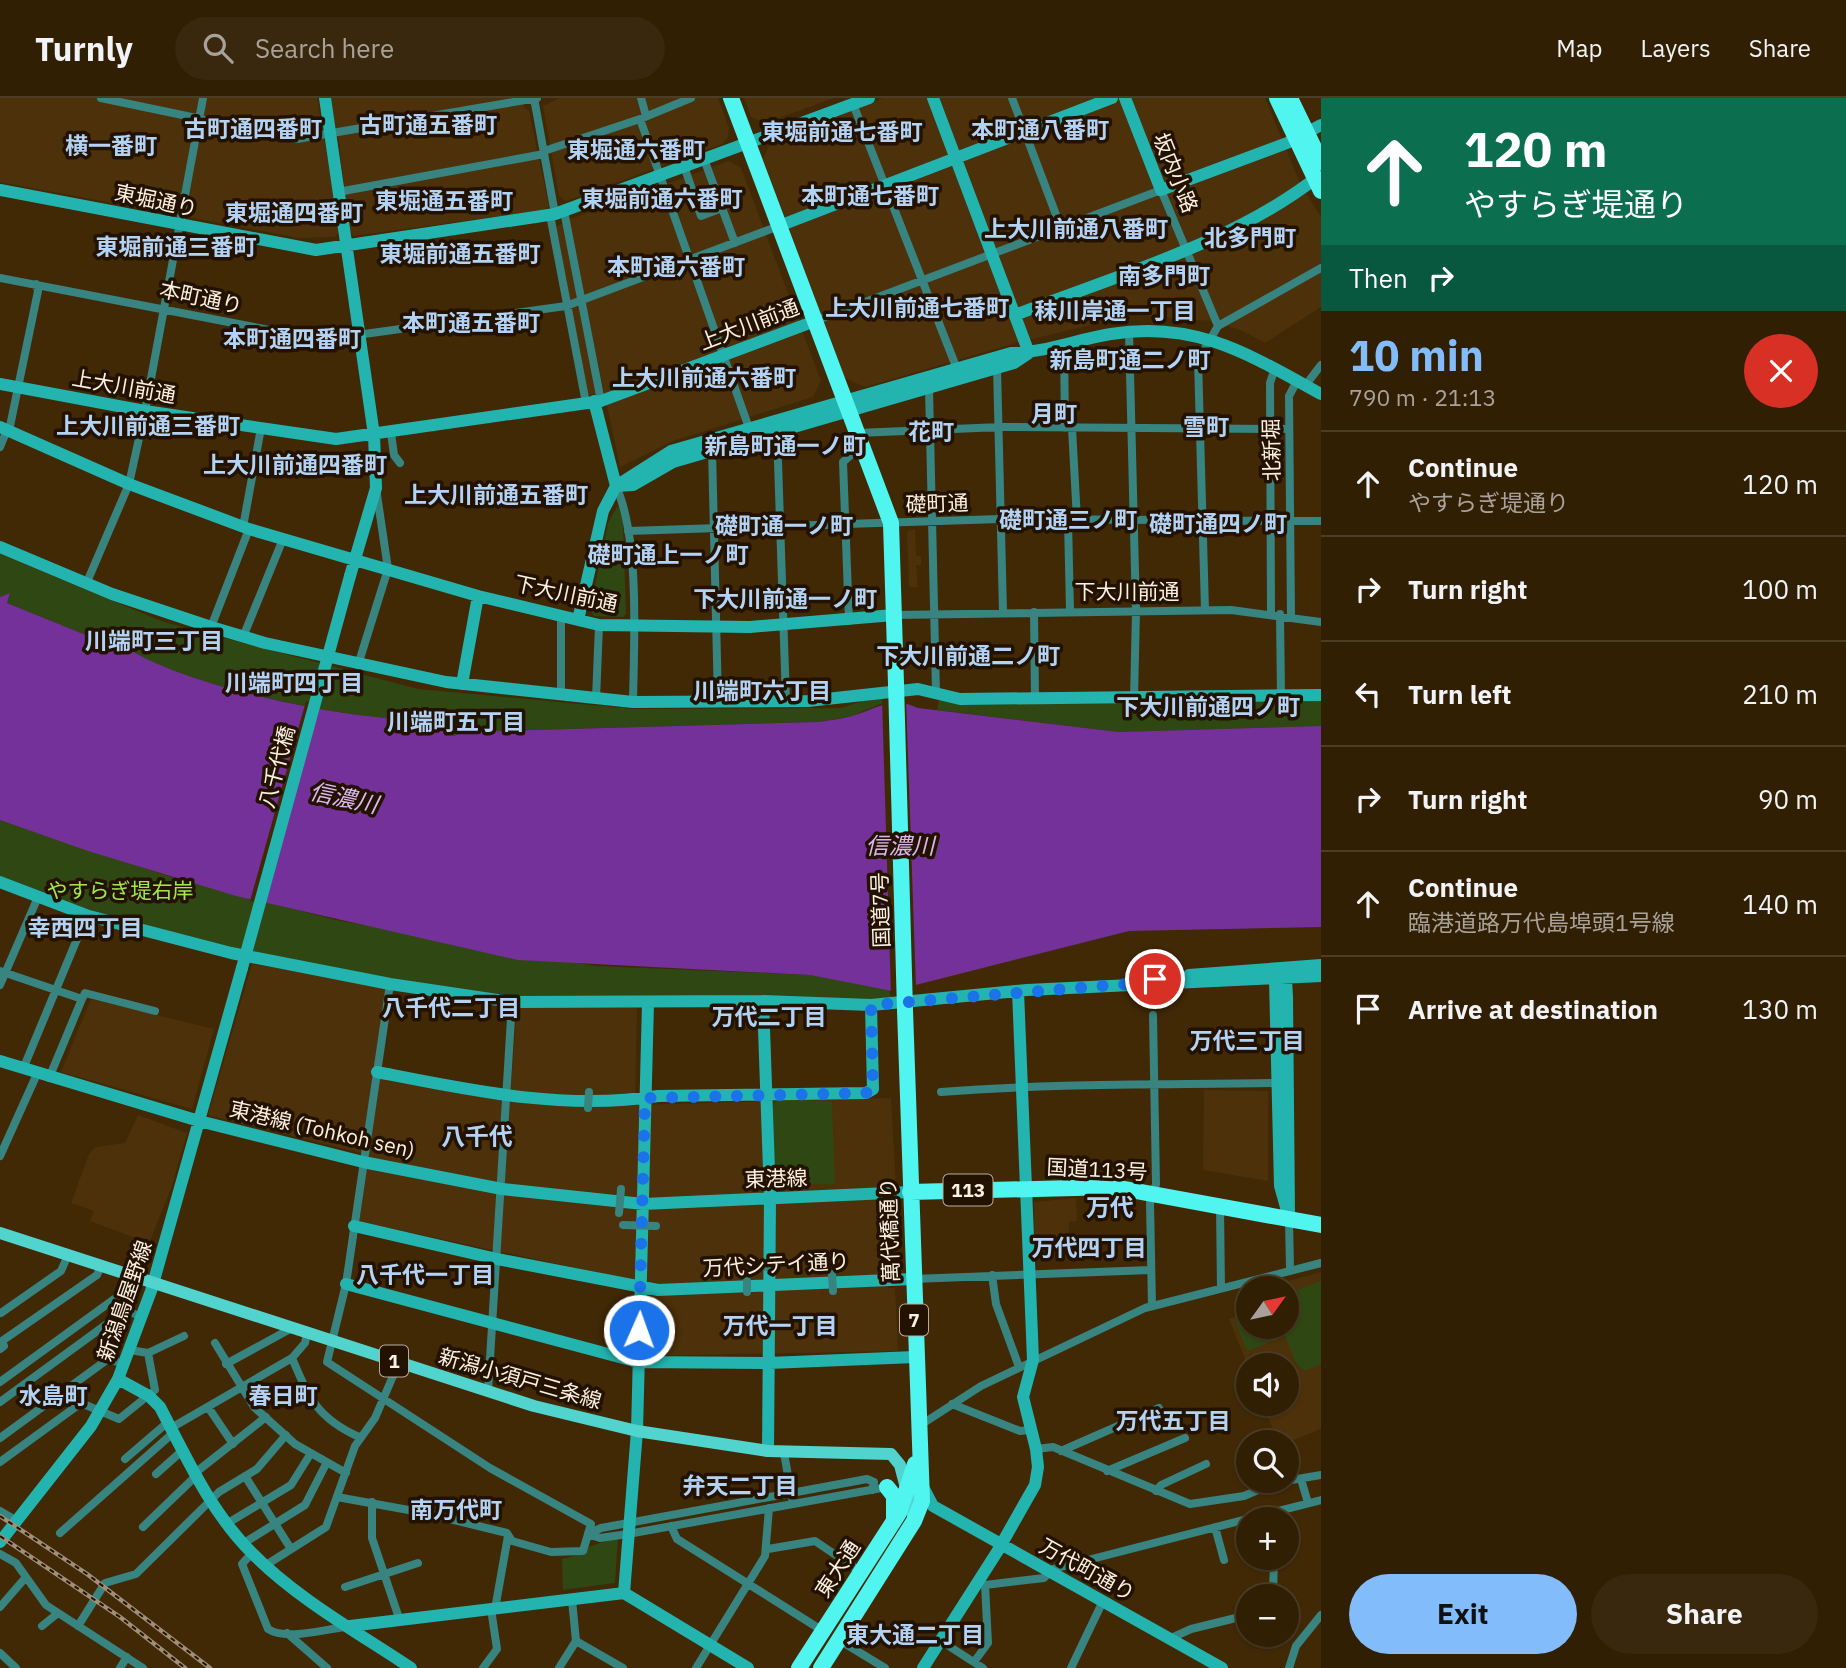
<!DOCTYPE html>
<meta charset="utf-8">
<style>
body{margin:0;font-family:"IBM Plex Sans","Noto Sans JP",sans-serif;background:#39270e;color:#f1f3f6;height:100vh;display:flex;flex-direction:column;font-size:26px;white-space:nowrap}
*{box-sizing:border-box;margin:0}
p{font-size:23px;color:#a8a29a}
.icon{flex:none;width:38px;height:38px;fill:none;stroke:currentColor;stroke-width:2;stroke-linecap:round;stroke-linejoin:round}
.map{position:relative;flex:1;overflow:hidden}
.side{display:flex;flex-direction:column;background:#311f04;width:525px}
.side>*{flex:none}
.banner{background:#0b6e4f;color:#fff;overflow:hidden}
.needle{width:46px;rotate:57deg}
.fabs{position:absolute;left:1236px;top:1178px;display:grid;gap:14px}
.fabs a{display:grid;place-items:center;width:63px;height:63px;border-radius:50%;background:#311f04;box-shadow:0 2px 5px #0004,0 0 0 2px #4c3d26;font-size:35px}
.pin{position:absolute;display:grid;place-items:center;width:60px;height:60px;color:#fff;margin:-30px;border:4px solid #fff;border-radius:50%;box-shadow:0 2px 7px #0007}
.me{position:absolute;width:77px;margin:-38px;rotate:2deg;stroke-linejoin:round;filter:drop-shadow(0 0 5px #0008)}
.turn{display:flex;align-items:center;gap:24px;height:147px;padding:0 28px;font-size:32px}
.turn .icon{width:91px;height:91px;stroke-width:2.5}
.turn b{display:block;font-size:49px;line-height:60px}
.then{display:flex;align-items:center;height:66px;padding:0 28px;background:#0003;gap:14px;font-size:26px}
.round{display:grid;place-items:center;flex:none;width:74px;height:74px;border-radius:37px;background:#39270e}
.summary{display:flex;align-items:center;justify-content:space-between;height:119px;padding:0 28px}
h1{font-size:42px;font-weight:700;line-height:52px;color:#82bcfa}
.primary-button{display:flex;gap:14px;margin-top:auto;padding:14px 28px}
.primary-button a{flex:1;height:80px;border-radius:42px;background:#82bcfa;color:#111;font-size:28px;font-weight:700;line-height:80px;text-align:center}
.primary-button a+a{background:#39270e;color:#f1f3f6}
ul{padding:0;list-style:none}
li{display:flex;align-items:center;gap:21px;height:105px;padding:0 28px;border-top:2px solid #4c3d26}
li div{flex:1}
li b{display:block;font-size:26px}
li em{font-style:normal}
header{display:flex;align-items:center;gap:42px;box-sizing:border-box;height:98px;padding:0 35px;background:#311f04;border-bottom:2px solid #4c3d26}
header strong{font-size:33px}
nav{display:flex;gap:38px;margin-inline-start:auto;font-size:24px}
.search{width:490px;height:63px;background:#39270e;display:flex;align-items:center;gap:18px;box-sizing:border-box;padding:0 24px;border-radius:38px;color:#a8a29a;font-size:26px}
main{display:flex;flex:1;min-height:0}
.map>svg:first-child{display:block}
.built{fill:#4d310a}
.green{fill:#2f4713}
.water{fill:#74319a}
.pier{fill:#412906}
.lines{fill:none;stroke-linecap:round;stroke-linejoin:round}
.street{stroke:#378480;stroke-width:8}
.secondary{stroke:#23b4af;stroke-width:12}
.primary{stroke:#51d4ce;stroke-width:12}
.highway{stroke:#4ff5ee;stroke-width:16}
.rail-casing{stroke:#a08e77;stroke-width:4.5}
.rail{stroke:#241200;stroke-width:2;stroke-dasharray:5;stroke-linecap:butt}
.street-bridge{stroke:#378480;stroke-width:8}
.secondary-bridge{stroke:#23b4af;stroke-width:12}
.highway-bridge{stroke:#4ff5ee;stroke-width:16}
.route{stroke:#1a73e8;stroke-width:12;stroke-dasharray:0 21.6}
.labels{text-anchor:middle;stroke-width:7;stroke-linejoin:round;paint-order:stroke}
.shield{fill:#241200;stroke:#baada0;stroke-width:2}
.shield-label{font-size:19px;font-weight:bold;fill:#fbf0e4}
.street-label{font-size:21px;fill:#fbf0e4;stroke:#241200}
.park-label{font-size:21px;fill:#a0e74a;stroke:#241200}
.neighbourhood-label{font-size:23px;font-weight:bold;fill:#b3d3f6;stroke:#241200}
.water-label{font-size:23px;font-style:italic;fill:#d8b9ee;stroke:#241200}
.quarter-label{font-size:24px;font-weight:bold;fill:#b3d3f6;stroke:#241200}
</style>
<header>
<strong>Turnly</strong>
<div class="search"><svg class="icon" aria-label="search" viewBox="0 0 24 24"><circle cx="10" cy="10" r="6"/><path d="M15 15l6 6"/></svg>Search here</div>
<nav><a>Map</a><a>Layers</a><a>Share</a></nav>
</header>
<main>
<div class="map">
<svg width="1321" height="1570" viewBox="0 0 1321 1570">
<rect width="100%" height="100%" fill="#412906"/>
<path class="built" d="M0,0H317L340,133L335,139L300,140L0,84Z
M329,0H522L524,9L529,13L549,108L545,112L353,138L350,133L337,30L334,29Z
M560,0H718L729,30L728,39L722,46L566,103L559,98L543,8Z
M744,0H834L765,25L751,19Z
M883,0H1265L1300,85L1321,119V209L1265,245L1243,233L1211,223L1132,217L1016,245L865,289L845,280L763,61L772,41Z
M729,63L741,70L821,283L813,299L673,343L620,369L568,122Z
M565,124L596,296L588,297L556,129Z
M915,431L916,458H921V467H916L918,489H909L907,433Z
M252,866L386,888L374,976L510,1002L517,909L637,910L635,1007L891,1000L897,1108H883L888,1190H895L898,1253L640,1258L642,1184L357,1123L369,1057L208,1017Z
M91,901L214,931L192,1011L61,974Z
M1204,992L1268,993V1083L1203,1072Z
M138,1017L187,1035L172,1088L149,1145L90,1123L94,1113L71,1105L89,1056L96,1049L125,1045Z
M1076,1100L1077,1123L1069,1124L1068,1155L1035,1157L1034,1104Z
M1321,1174V1331L1286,1345L1278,1344L1263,1306H1286V1267L1248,1268L1229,1221L1248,1213V1228H1286V1190L1271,1188Z"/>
<path class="green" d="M617,409L621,410L623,423L626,516L623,519L594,518L590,512L608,425Z
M0,456L164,524L418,591L633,611L841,610L881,597L883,605L852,618L818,624L466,634L453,638C418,620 382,621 345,615C284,606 158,579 113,541L108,546L7,505L10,495L0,499Z
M1321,601V628L1119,634L937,612L939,602Z
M0,722L171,779L336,822L595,868L810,877L889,892L892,903L522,901L294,865L111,820L0,778Z
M777,1001L832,1003L835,1086L773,1087L770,1012Z
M1321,1183V1266L1305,1273L1296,1265L1281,1229L1286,1228V1196Z
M1248,1219V1228L1269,1229L1275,1242L1247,1253L1235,1224Z
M618,1439L615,1485L563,1492L562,1461L585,1455L588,1449Z"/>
<path class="water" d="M10,495L7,505L108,546L113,540C158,579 284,606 344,615C382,621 418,620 453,638L466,634L818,624C829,622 841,621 852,618C876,611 892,597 918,610L1119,634L1321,628V829L1129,833L892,893L810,877L518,862L236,798L88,753L0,722V499Z"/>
<path class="pier" d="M882,601H906L916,890L891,897Z
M306,603L320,607L265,807L250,803Z"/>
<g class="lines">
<path class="street" d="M101,0L297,41L537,0
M534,0L555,116
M641,0L646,18
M1012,0L1061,130
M853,6L957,271
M640,21L749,330
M544,53L640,21L691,0
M704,61L722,110
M684,68L701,118L722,110L735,145
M338,94L544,56
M564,113L601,303
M550,117L586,305
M0,180L321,242L566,208L779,128
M815,223L1161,92L1218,228L1198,262L1205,512
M1218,228L1321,170
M1129,234L1136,513L1134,601
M1064,246L1065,330
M997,270L1003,514
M1305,288L1321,267
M929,290L936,595
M1072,330L1077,422
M9,333L38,193L36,186
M777,334L786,603
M391,335L394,357L400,365
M857,335L1001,329L1289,331
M0,349L7,332
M712,351L718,604
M616,388C640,441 634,544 633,604
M1068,422L1070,513
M243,429L261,330
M628,433L1000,421L1321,423
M87,484L129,386L145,313L203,0
M1034,514L1035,600
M1271,515L1270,285L1275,270
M1280,516L1281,598
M894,517L1231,512L1321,524
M561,518V598
M1291,519L1289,298L1297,283
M849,523L843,364L862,347
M211,529L249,431
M243,539L283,441
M358,567L388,471L376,390
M596,601L599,527
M0,873L82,901L49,980
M0,887L38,799
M82,901L85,895L155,913
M23,971L87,817
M941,994C1053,985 1166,987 1278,985
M0,1058L37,976
M1220,1110L1221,1190
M1289,1120L1290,1172
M126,1176V1212L141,1219
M992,1177L996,1206L1019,1269
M913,1181L1151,1172
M1152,1208L1150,1105L1156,1086L1153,917
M1,1215L61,1173L68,1157
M215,1245L254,1309L295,1346L346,1375
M0,1251L4,1248L2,1243L97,1177L101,1168
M130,1252L148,1255L184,1238
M292,1260C309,1300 317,1320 359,1339
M226,1266L292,1230
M0,1284L124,1194
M488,1293L512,904
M0,1304L126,1212
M952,1306L1020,1333L1030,1332
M208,1309L233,1346
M919,1328L981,1288L1145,1210L1321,1165
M171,1330L292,1260L305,1245L307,1235
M0,1340L108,1261L124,1266
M1036,1351L1053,1349L1190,1406L1244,1398L1274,1385L1321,1377
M1061,1353L1159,1310
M784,1355L792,1400
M125,1361L168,1324
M0,1364L81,1305L119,1321L155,1292L148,1255
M1107,1373L1185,1340
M195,1375L266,1319
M156,1376L183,1352
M245,1378L291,1451
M1301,1381L1308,1405
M1156,1393L1161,1387L1206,1366
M337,1399L425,1415L507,1435L512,1443L551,1454L583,1453L591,1426L490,1370L327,1264L346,1186L390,886
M372,1404V1440L400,1523
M0,1413L17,1423
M228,1425L291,1387L311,1355
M671,1428L677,1441L823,1533
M143,1429L197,1377
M1215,1429L1224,1462
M60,1435L173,1335
M588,1436L600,1440L628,1436L887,1389
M588,1436L601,1430L867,1381L874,1384L872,1392
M244,1445L305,1407L327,1364
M768,1451L815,1443L861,1474
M252,1455L242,1466L268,1531C286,1543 325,1531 346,1529
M0,1456L16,1465L46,1507L143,1570
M266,1467L326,1429L355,1348L375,1320L399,1264
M978,1484L985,1487L1044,1480L1053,1471L1321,1402
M345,1489L418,1465
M1273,1498L1274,1460
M0,1509L26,1479
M495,1511L508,1438
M42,1528L58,1515
M78,1528L105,1485L136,1476L219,1394L257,1371L286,1337
M287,1535L327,1570
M1169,1541L1191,1531L1248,1517
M839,1542L885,1570
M576,1543L623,1570
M941,1543L983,1570
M0,1555L16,1570
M974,1564L988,1545L985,1487
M120,1570L127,1559
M483,1570L497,1551L491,1511
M559,1570L576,1543L572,1502
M696,1570L765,1458L769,1410
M1071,1570L1103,1503
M1289,1570L1296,1548L1321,1517"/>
<path class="secondary" d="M325,0L374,337L376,390L350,478
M933,0L1029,255
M1125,0L1161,92L1287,45L1321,27
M0,92L316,152L555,116L869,0
M779,128L1112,0
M1015,217C1115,178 1237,144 1321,76
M0,286L145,313L336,341L601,303L815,223
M0,329L129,386L249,431L478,498L599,527L750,529L894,517
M616,388L671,353L1011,255C1045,255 1078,241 1111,236C1196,222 1250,257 1321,296
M616,388L633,387L673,364L1014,265L1029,255
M0,449L112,496L211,529L265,545L446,584L633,604L808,603L918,591L960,601L1321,597
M578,522L603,413L616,388L594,303
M462,586L478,498
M0,784L89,818L231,855L390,886L512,904L763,903L871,907L1027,892L1321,878
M1280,871L1275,881L1280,1088L1289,1120
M1282,874L1286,881L1287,899L1289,1114
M1189,877L1321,867
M763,903L770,1100L768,1353
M0,963L199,1023L363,1064L502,1091L643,1106L910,1094
M377,974C469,992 564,1013 658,998L866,995L873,991L871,907
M354,1128L497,1161L658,1192L913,1181
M346,1186L638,1264L769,1265L915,1259
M118,1281L149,1298L160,1309C186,1359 211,1414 251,1454C296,1500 357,1534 411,1570
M923,1389L933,1408L1222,1570
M0,1444L91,1328L118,1281L151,1193L242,870
M624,1495L637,1333L648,905
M350,1528L624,1495L748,1570
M923,1570L997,1454L1035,1387L1038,1369L1036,1351L1023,1299L1033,1262L1018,893"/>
<path class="primary" d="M0,1135L534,1308L637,1333L768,1353L891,1356L900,1367L914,1421"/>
<path class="highway" d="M731,0L891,425L896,586
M1277,0L1321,93
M1290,0L1321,64
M910,1094L1114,1089L1321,1127
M887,1389L894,1398V1420
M799,1570L899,1415L915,1366
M821,1570L914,1423L922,1403L905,912"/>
<defs>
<path id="rail" d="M0,1418L87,1476L210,1570
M0,1438L120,1519L185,1570"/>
</defs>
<use href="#rail" class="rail-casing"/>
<use href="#rail" class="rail"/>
<path class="street-bridge" d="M588,1010L589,994
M619,1115L621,1091
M623,1127L656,1128
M765,1169H776
M832,1176L833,1193
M747,1183V1194"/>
<path class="secondary-bridge" d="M242,870L350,478"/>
<path class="highway-bridge" d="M896,586L905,912"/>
</g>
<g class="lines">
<path class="route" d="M639,1232L645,1000L866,995L873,991L871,907L1127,886L1155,881"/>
</g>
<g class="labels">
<g class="shield">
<rect x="943.5" y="1076.5" width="49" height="31" rx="5"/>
<rect x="900" y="1206.5" width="28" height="31" rx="5"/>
<rect x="380" y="1247.5" width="28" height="31" rx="5"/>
</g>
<g class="shield-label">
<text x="968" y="1099">113</text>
<text x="914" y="1229">7</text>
<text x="394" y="1270">1</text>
</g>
<g class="street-label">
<text transform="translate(1175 75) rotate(68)" y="7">坂内小路</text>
<text transform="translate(156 103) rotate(12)" y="7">東堀通り</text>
<text transform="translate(201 200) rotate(12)" y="7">本町通り</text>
<text transform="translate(749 227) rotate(-21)" y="7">上大川前通</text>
<text transform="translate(124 289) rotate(10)" y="7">上大川前通</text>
<text transform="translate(1272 352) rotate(-91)" y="7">北新堀</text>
<text transform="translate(937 406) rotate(-2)" y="7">礎町通</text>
<text x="1127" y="501">下大川前通</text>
<text transform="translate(566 496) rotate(12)" y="7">下大川前通</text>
<text transform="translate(277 669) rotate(-75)" y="7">八千代橋</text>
<text transform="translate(881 812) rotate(-92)" y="7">国道7号</text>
<text transform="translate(322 1032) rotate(13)" y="7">東港線 (Tohkoh sen)</text>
<text transform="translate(1097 1072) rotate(3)" y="7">国道113号</text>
<text transform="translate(776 1081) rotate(-2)" y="7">東港線</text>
<text transform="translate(890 1132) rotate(-92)" y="7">萬代橋通り</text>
<text transform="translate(776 1167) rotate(-3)" y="7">万代シテイ通り</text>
<text transform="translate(125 1203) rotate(-71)" y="7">新潟鳥屋野線</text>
<text transform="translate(520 1281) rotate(16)" y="7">新潟小須戸三条線</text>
<text transform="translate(838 1471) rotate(-57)" y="7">東大通</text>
<text transform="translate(1087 1472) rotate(29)" y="7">万代町通り</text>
</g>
<g class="park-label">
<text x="120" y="800">やすらぎ堤右岸</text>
</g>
<g class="neighbourhood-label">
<text x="428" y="35">古町通五番町</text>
<text x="253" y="39">古町通四番町</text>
<text x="1040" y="40">本町通八番町</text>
<text x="842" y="42">東堀前通七番町</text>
<text x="111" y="56">横一番町</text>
<text x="636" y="60">東堀通六番町</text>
<text x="870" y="106">本町通七番町</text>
<text x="662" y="109">東堀前通六番町</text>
<text x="444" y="111">東堀通五番町</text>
<text x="294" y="123">東堀通四番町</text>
<text x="1076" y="139">上大川前通八番町</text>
<text x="1250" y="148">北多門町</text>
<text x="176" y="157">東堀前通三番町</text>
<text x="460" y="164">東堀前通五番町</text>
<text x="676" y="177">本町通六番町</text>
<text x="1164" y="186">南多門町</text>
<text x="917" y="218">上大川前通七番町</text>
<text x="1115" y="221">秣川岸通一丁目</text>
<text x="471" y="233">本町通五番町</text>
<text x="292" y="249">本町通四番町</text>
<text x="1130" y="270">新島町通二ノ町</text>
<text x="704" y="288">上大川前通六番町</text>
<text x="1054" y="324">月町</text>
<text x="148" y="336">上大川前通三番町</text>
<text x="1206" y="337">雪町</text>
<text x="931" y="342">花町</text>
<text x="785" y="356">新島町通一ノ町</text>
<text x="295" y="375">上大川前通四番町</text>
<text x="496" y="405">上大川前通五番町</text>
<text x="1068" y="430">礎町通三ノ町</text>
<text x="1218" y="434">礎町通四ノ町</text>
<text x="784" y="436">礎町通一ノ町</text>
<text x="668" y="465">礎町通上一ノ町</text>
<text x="785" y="509">下大川前通一ノ町</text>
<text x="154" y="551">川端町三丁目</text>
<text x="968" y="566">下大川前通二ノ町</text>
<text x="294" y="593">川端町四丁目</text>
<text x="762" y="601">川端町六丁目</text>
<text x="1208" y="617">下大川前通四ノ町</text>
<text x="456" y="632">川端町五丁目</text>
<text x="85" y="838">幸西四丁目</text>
<text x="451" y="918">八千代二丁目</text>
<text x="769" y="927">万代二丁目</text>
<text x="1247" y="951">万代三丁目</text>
<text x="1089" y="1158">万代四丁目</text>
<text x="425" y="1185">八千代一丁目</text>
<text x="780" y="1236">万代一丁目</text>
<text x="53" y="1306">水島町</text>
<text x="283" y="1306">春日町</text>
<text x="1173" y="1331">万代五丁目</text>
<text x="740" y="1396">弁天二丁目</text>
<text x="456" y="1420">南万代町</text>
<text x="915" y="1545">東大通二丁目</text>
</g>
<g class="water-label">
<text transform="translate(344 700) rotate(12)" y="8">信濃川</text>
<text x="900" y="756">信濃川</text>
</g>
<g class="quarter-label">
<text x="477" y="1047">八千代</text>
<text x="1110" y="1118">万代</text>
</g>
</g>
</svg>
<div class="fabs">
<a><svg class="needle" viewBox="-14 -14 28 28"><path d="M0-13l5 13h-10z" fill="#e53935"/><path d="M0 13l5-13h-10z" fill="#a8a29a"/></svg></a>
<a><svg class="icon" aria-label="sound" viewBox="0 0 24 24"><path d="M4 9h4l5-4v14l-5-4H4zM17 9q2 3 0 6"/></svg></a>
<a><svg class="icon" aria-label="search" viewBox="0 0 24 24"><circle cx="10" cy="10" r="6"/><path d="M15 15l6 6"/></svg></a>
<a>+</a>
<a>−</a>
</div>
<div class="pin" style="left:1155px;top:881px;background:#d93025"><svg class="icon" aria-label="arrive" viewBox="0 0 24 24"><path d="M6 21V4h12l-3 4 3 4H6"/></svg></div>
<svg class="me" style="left:639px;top:1232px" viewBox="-20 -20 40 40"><circle r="17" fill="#1a73e8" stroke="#fff" stroke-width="3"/><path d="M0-11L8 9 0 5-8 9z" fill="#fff"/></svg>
</div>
<section class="side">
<div class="banner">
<div class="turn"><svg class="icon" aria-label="ahead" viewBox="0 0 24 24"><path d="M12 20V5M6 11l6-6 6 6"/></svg><div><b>120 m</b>やすらぎ堤通り</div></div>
<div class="then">Then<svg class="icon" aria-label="right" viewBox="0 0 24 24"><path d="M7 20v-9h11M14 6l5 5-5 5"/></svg></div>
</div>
<div class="summary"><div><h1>10 min</h1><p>790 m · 21:13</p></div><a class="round" style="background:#d93025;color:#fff"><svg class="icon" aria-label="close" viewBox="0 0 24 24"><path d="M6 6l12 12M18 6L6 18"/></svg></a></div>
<ul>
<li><svg class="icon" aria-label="ahead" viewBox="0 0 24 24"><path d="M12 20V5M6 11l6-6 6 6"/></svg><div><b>Continue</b><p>やすらぎ堤通り</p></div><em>120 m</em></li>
<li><svg class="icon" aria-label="right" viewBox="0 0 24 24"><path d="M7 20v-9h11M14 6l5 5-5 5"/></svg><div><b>Turn right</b></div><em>100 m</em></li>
<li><svg class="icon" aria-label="left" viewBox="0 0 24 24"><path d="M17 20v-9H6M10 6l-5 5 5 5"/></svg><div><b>Turn left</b></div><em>210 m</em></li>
<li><svg class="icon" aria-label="right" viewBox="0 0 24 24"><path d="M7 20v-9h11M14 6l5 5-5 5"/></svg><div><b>Turn right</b></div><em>90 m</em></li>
<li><svg class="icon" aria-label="ahead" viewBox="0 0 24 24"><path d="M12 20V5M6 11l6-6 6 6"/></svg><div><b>Continue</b><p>臨港道路万代島埠頭1号線</p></div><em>140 m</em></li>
<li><svg class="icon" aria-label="arrive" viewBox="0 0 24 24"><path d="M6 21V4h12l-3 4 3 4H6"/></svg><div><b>Arrive at destination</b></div><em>130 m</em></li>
</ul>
<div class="primary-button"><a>Exit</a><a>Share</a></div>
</section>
</main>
